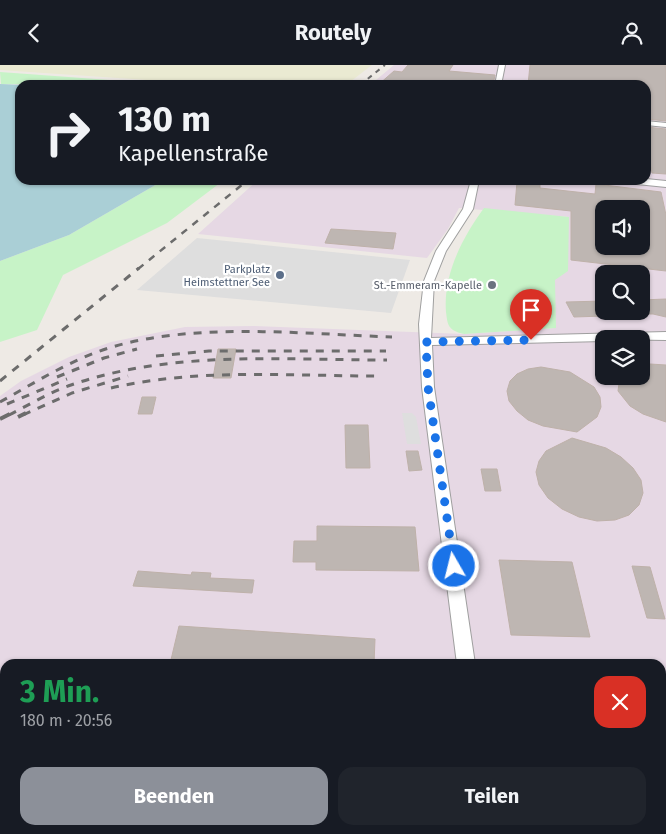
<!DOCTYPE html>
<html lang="de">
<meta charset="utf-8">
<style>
body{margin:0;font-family:"Fira Sans",sans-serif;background:#20242c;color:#f1f3f6;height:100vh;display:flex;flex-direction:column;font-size:19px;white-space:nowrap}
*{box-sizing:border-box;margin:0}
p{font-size:16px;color:#9ea1a6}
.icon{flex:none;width:28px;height:28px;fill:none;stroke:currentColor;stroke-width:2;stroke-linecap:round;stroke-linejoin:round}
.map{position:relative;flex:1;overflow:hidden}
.sheet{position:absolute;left:0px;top:594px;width:666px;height:176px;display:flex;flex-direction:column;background:#171b24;border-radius:15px 15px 0 0;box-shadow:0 1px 4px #0004}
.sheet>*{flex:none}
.guide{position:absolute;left:15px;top:15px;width:636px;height:105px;border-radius:15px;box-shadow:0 1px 4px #0004;background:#171b24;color:#f1f3f6;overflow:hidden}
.controls{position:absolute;left:595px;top:135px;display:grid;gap:10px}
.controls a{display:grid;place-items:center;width:55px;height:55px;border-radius:10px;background:#171b24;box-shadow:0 1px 4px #0004;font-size:25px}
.pin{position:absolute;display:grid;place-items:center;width:42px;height:42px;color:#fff;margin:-51px -21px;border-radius:50% 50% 50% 0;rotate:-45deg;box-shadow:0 0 5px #0007}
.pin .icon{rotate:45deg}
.me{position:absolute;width:55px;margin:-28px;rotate:352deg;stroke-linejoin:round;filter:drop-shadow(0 0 4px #0008)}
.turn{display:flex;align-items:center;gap:18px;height:105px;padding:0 20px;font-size:22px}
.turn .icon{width:65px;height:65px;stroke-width:2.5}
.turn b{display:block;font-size:35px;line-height:42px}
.round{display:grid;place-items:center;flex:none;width:52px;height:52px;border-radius:15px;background:#20242c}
.headline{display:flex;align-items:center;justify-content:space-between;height:85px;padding:0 20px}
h1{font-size:30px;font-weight:700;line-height:38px;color:#1e9e55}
.primary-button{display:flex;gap:10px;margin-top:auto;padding:10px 20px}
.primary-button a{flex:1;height:58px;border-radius:15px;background:#8c9099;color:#fff;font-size:20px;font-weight:700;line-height:58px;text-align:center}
.primary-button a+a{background:#20242c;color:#f1f3f6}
header{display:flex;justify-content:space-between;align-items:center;height:65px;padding:0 20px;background:#171b24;font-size:22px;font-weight:700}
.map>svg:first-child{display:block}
.industrial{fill:#e6d8e4;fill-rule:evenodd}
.farmland{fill:#eaead2}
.park{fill:#c7f3c7}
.parking{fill:#dedede}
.water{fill:#aacfd6}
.building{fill:#beb6b2;stroke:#beb1a9;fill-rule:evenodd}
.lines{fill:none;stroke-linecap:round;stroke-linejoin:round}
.minor-casing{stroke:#9f9f9f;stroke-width:2}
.minor{fill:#fff;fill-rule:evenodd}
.rail-far3{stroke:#6c6c6c;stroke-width:2;stroke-dasharray:5 5;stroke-linecap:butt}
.rail-far2{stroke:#6c6c6c;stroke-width:2.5;stroke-dasharray:7 7;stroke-linecap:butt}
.rail-far1{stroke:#6c6c6c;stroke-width:3;stroke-dasharray:8 8;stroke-linecap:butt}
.rail{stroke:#6c6c6c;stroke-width:4;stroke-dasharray:11 11;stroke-linecap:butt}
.route{stroke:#1a73e8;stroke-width:9;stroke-dasharray:0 16.2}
.service-dot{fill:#5c6f8a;stroke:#fff;stroke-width:2}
.worship-dot{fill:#6b7280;stroke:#fff;stroke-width:2}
.labels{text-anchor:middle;stroke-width:4.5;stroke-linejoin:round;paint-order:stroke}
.far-service-label{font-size:11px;fill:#4e5e75;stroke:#fff;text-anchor:end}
.far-worship-label{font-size:11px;fill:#5b616d;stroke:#fff;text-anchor:end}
</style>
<header><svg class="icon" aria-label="back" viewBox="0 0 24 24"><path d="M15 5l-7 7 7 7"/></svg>Routely<svg class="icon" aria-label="person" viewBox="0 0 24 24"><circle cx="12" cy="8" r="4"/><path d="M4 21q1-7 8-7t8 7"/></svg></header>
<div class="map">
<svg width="666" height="769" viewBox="0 0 666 769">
<rect width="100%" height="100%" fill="#eeeae5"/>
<path class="industrial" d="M394,0H666V769H0V331L21,316L69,292L111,277L185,262L253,261L464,269L555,263V215L569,152L459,143L448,164L427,193L198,169L258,115H646V20H370ZM604,144H641V181H604ZM604,209H641V246H604ZM604,274H641V311H604ZM5,599H661V765H5Z"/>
<path class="farmland" d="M0,0H372L346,20H221L0,5Z"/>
<path class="park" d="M0,7L178,20L1,19Z
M164,115H224L167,158L63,210L37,265L0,277V196L69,170Z
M484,143L569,152L568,206L555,215L556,263L464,269C460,268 456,267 453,265C447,261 447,254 446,247C443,210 462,173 484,143Z"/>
<path class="parking" d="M197,173L410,195L391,248L137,225Z
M402,348H412L416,352L421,379H407Z"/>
<path class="water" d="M0,19L25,20H20V115H164L69,170L0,196Z"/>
<path class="building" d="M408,0H453L449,6L495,10L493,20H448L422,16L417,20H378L394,6L402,7Z
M530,0H666V56L646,54V20H528Z
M646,62L666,64V109L652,108L646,82Z
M517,117L540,119V123L595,129L596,119L661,127L666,150V206L571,195V146L515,140ZM604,144H641V181H604Z
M331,164L396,168L393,184L325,178Z
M666,234V252L653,249H641V235Z
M604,236V251L574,252L566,237Z
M218,284H236L231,313H213Z
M650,299L666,300V357L643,349L630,341L618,326L620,311H641V300Z
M541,302L570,307L594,322L600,332L601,342L597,352L577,367L543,361L528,355L517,346L509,336L507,326L510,316L517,309L528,304Z
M142,332H156L152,349H138Z
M345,360H368L370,403H346Z
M572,373L606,383L621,392L633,403L641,415L643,428L639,440L629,450L615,455L597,456L579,452L562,444L548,433L539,420L536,407L539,396L546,386Z
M406,386H418L422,405L409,406Z
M481,404H497L501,426H485Z
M317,461L415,462L419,506L316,505V497H293L294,476H317Z
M499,495L572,497L590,572L511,570Z
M632,501L650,502L665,554L647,553Z
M138,506L191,510L192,507L211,508L210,513L254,515L252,528L133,521Z
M179,561L375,574L374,599H170Z"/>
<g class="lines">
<defs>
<path id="minor" d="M499,0H505L501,20H495Z
M646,56L666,58V62L646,60Z
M646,114L666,116V122L627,118L623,115Z
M471,115H479L473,144L446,186L434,216L431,273L666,267V275L604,274V276L432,280L434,322L475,599H457L422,322L419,259L424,216L436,186L463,144Z
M467,765H489V769H467Z"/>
</defs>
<use href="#minor" class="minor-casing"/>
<use href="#minor" class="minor"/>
<path class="rail-far3" d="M360,20L385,0"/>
<path class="rail-far2" d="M138,204L248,115"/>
<path class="rail-far1" d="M156,291L209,286H386
M57,312L104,293L137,284
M0,316L139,203
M111,323C197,303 289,311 377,311
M0,337C36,317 72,294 112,282C197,257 304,269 392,272
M7,339L67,314
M9,350C29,340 50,327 71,320C172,285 281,295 387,295
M23,350L72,328L128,311"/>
<path class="rail" d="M18,352L26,348
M0,354L12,348"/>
</g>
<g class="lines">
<path class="route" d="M454,501L428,322L426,277L531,275"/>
</g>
<circle class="service-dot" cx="280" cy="210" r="5"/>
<circle class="worship-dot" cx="492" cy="220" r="5"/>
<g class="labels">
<g class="far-service-label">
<text x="270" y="208">Parkplatz<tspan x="270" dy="13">Heimstettner See</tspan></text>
</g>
<g class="far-worship-label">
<text x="482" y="224">St.-Emmeram-Kapelle</text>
</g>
</g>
</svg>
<div class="controls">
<a><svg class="icon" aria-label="sound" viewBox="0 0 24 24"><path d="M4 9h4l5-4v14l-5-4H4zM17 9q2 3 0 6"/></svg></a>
<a><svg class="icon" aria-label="search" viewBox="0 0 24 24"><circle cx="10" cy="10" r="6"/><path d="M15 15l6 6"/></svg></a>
<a><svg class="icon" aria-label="layers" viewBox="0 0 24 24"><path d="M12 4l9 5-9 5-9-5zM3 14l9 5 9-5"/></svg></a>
</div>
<div class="pin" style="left:531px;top:275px;background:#d93025"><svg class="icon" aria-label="arrive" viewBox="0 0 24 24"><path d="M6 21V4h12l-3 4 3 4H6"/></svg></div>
<svg class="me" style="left:454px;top:501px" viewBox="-20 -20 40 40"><circle r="17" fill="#1a73e8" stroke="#fff" stroke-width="3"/><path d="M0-11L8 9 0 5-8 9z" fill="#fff"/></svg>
<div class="guide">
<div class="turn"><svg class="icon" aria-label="right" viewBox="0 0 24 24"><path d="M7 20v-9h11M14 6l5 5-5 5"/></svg><div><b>130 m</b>Kapellenstraße</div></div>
</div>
<section class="sheet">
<div class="headline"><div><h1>3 Min.</h1><p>180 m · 20:56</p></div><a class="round" style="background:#d93025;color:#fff"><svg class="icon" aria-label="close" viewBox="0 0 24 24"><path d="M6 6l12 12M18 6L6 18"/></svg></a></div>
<div class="primary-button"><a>Beenden</a><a>Teilen</a></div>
</section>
</div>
